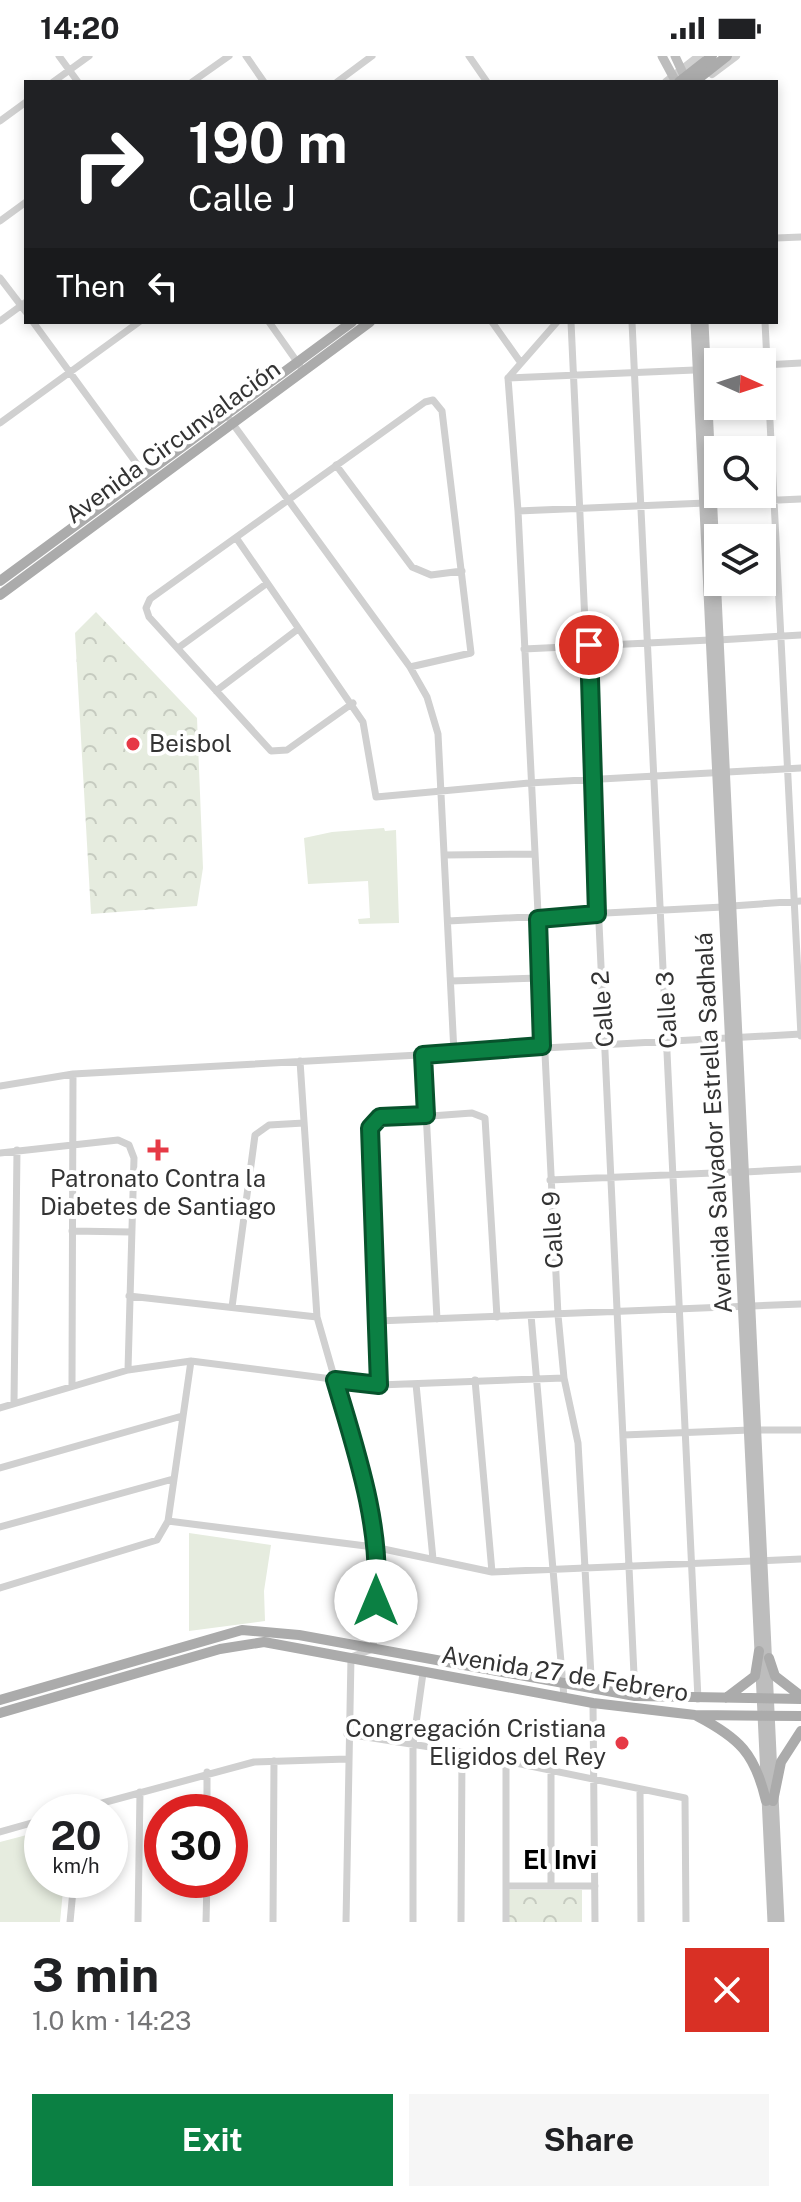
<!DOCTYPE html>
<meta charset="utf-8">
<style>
body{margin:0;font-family:"Public Sans",sans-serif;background:#f6f6f6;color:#202124;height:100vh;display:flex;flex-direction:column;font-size:30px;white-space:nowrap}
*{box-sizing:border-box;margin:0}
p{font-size:26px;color:#757577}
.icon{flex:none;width:44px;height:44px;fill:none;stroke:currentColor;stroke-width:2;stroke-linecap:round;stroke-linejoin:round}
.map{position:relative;height:1866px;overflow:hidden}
.sheet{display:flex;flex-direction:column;background:#fff;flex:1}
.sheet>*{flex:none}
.top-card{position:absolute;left:24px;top:24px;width:754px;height:244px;border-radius:0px;box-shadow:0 4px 12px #0003;background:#202124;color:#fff;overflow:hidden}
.needle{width:52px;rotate:93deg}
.tools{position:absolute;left:704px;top:292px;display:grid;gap:16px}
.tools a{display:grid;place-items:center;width:72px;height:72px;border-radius:0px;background:#fff;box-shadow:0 4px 12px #0003;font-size:40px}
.speed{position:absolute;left:24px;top:1738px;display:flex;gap:16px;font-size:40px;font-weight:700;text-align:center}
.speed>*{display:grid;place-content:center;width:104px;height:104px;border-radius:50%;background:#fff;box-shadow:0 4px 12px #0003;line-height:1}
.speed small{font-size:20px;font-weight:400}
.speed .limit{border:12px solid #d22;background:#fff;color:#111}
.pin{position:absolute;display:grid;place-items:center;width:68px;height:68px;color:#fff;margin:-34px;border:4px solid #fff;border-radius:50%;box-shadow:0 2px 8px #0007}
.me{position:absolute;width:88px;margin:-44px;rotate:0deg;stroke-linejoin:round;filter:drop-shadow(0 0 6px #0008)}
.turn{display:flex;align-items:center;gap:28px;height:168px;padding:0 32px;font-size:36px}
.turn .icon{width:104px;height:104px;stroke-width:2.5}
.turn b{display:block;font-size:56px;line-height:68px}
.then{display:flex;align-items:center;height:76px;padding:0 32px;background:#0003;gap:16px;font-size:30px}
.round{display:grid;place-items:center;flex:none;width:84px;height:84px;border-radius:0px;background:#f6f6f6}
.summary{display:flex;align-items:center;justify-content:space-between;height:136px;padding:0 32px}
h1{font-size:48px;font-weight:700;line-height:60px}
.cta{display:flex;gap:16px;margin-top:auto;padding:16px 32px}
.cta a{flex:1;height:92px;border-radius:0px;background:#0b8043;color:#fff;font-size:32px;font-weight:700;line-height:92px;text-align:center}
.cta a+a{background:#f6f6f6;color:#202124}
.status{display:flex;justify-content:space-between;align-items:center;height:56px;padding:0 40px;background:#fff;direction:ltr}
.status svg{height:22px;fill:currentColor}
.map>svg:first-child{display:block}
.grass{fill:#e6ecdf}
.park{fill:url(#park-crowns)}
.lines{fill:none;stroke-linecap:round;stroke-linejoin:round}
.minor{stroke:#d0d0d0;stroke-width:7}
.tertiary{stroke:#d0d0d0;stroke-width:8}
.secondary{stroke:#bdbdbd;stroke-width:9}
.primary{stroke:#ababab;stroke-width:10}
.primary-bridge{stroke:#ababab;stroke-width:10}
.route-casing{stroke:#07532c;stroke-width:20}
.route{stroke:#0b8043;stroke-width:14}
.poi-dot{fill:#e63946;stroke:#fff;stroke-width:3}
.labels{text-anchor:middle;stroke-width:8;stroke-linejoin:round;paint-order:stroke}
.street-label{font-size:24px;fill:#333;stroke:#fff}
.poi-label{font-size:24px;fill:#333;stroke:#fff;text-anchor:start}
.neighbourhood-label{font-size:26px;font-weight:bold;fill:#000;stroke:#fff}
</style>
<div class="status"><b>14:20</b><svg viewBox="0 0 49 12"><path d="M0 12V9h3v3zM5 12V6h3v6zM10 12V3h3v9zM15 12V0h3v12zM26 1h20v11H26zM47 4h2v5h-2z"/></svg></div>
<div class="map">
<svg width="801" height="1866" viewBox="0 0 801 1866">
<defs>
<pattern id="park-crowns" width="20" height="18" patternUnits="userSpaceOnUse" patternTransform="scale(2)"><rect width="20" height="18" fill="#e6ecdf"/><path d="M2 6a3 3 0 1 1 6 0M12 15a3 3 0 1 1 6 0" fill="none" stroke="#c6cbc0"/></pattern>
</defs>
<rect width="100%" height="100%" fill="#fff"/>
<path class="grass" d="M384,772L385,775L396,774L399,867L359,868L358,863L370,862L368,825L308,828L304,782L332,776Z
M189,1477L271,1489L264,1535L265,1565L189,1575Z
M42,1775V1824H64L60,1866H0V1786Z"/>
<path class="park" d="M96,556L197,662L203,812L197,850L91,858L75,577Z
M507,1834H582V1866H507Z"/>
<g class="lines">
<path class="minor" d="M59,0L78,26
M246,0L264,26
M469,0L487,26
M53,26L89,0
M192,26L229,0
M337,26L372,0
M0,65L26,46
M0,165L26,146
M776,182L801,181
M0,222L26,256
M0,265L26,246
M33,266L145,419
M269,266L300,310
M492,266L521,307
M571,266L635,1640
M632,266L698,1643
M765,266L801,980
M764,309L801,307
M508,322L518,455L558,1259L564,1322L578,1387L591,1620
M508,322L718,313
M508,322L557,266
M230,364L410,611L427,641L438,678L454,997
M0,367L139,266
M336,409L412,511L431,519L462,515
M518,455L801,443
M237,483L363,666L376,741L529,727L801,712
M718,584L801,579
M178,592L266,528
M524,593L710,584
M216,635L298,573
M353,647L287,694L271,695L149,561L146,552L150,543L425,346L433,344L442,355L471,597L410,611
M445,799L532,798
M732,850L801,845
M448,865L723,851
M451,925L539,922
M423,999L437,1263
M300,1005L317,1261L364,1425L378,1520L373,1593L351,1601L346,1866
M0,1030L73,1018L801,978
M0,1097L118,1084L129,1089L134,1102L128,1314
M745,1116L801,1113
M550,1124L736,1116
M72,1175L131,1176
M129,1240L317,1261
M232,1251L255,1079L269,1069L304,1067
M531,1259L564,1641
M377,1265L801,1248
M475,1324L492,1516
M416,1328L433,1503
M72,1329L73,1018
M379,1329L369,1078L376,1064L472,1057L485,1062L497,1261
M14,1347L17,1094
M0,1352L128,1314L191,1305L379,1329L564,1322
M757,1374H801
M623,1379L750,1374
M0,1412L182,1360
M168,1465L374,1491L492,1516L801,1503
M0,1471L173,1423
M0,1532L157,1484L168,1465L191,1305
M593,1647L595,1866
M347,1678L462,1696L685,1742L686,1866
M506,1706V1866
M551,1715V1830
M640,1733L641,1866
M69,1756L254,1706L347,1703
M207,1756V1716
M0,1776L42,1764
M506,1830H595
M70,1866L74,1824
M138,1866L140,1736
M206,1866L207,1824
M273,1866L274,1705
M413,1866V1689L423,1617
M461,1866L462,1696"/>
<path class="tertiary" d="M712,18L736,0
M666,26L699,0"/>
<path class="secondary" d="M662,0L676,26
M675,0L687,26
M695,266L772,1866
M704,266L780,1866"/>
<path class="primary" d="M694,26L727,0
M0,525L352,266
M0,539L370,266
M769,1602L775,1620L801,1640
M726,1642L755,1620L759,1595
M0,1644L242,1574L299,1579L635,1640L801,1643
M0,1657L220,1593L264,1586L593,1647L695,1659L801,1660
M697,1660C739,1682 755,1697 766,1745
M773,1745L781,1706L801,1675"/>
<path class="primary-bridge" d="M679,26L712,0"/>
</g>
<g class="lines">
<defs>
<path id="route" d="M376,1545C382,1470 356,1395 335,1324L379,1329L370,1072L380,1061L426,1059L423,999L542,990L538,863L597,858L589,589"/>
</defs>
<use href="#route" class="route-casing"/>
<use href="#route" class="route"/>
</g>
<g class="poi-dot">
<circle cx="133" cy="688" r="8"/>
<path d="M154 1082h8v8h8v8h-8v8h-8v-8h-8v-8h8z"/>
<circle cx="622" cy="1687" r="8"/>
</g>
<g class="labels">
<g class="street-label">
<text transform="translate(173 386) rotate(-36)" y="8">Avenida Circunvalación</text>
<text transform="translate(603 953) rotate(-94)" y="8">Calle 2</text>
<text transform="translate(667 954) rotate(-93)" y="8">Calle 3</text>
<text transform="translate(714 1067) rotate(-93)" y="8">Avenida Salvador Estrella Sadhalá</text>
<text transform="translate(553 1174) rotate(-93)" y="8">Calle 9</text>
<text transform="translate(565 1618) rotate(9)" y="8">Avenida 27 de Febrero</text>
</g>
<g class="poi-label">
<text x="149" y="696">Beisbol</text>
<text x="158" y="1131" text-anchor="middle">Patronato Contra la<tspan x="158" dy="28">Diabetes de Santiago</tspan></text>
<text x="606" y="1681" text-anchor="end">Congregación Cristiana<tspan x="606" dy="28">Eligidos del Rey</tspan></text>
</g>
<g class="neighbourhood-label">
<text x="560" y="1813">El Invi</text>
</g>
</g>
</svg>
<div class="tools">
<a><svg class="needle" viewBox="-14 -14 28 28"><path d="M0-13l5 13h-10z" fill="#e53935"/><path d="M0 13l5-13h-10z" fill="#757577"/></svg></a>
<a><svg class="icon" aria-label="search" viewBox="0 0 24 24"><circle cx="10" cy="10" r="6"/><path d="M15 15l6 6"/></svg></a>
<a><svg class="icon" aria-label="layers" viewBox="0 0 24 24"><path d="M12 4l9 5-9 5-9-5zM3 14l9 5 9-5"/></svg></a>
</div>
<div class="speed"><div>20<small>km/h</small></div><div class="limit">30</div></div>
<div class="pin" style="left:589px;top:589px;background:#d93025"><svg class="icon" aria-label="arrive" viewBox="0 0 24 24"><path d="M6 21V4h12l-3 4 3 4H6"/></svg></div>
<svg class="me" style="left:376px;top:1545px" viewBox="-20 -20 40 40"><circle r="19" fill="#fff"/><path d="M0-13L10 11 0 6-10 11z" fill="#0b8043"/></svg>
<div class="top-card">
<div class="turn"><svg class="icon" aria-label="right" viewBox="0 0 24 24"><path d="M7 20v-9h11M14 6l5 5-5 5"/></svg><div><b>190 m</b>Calle J</div></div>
<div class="then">Then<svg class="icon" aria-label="left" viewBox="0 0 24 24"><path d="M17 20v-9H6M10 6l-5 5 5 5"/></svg></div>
</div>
</div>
<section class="sheet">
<div class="summary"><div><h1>3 min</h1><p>1.0 km · 14:23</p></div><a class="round" style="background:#d93025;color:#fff"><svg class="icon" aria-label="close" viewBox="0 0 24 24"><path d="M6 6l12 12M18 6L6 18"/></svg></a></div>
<div class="cta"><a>Exit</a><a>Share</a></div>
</section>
